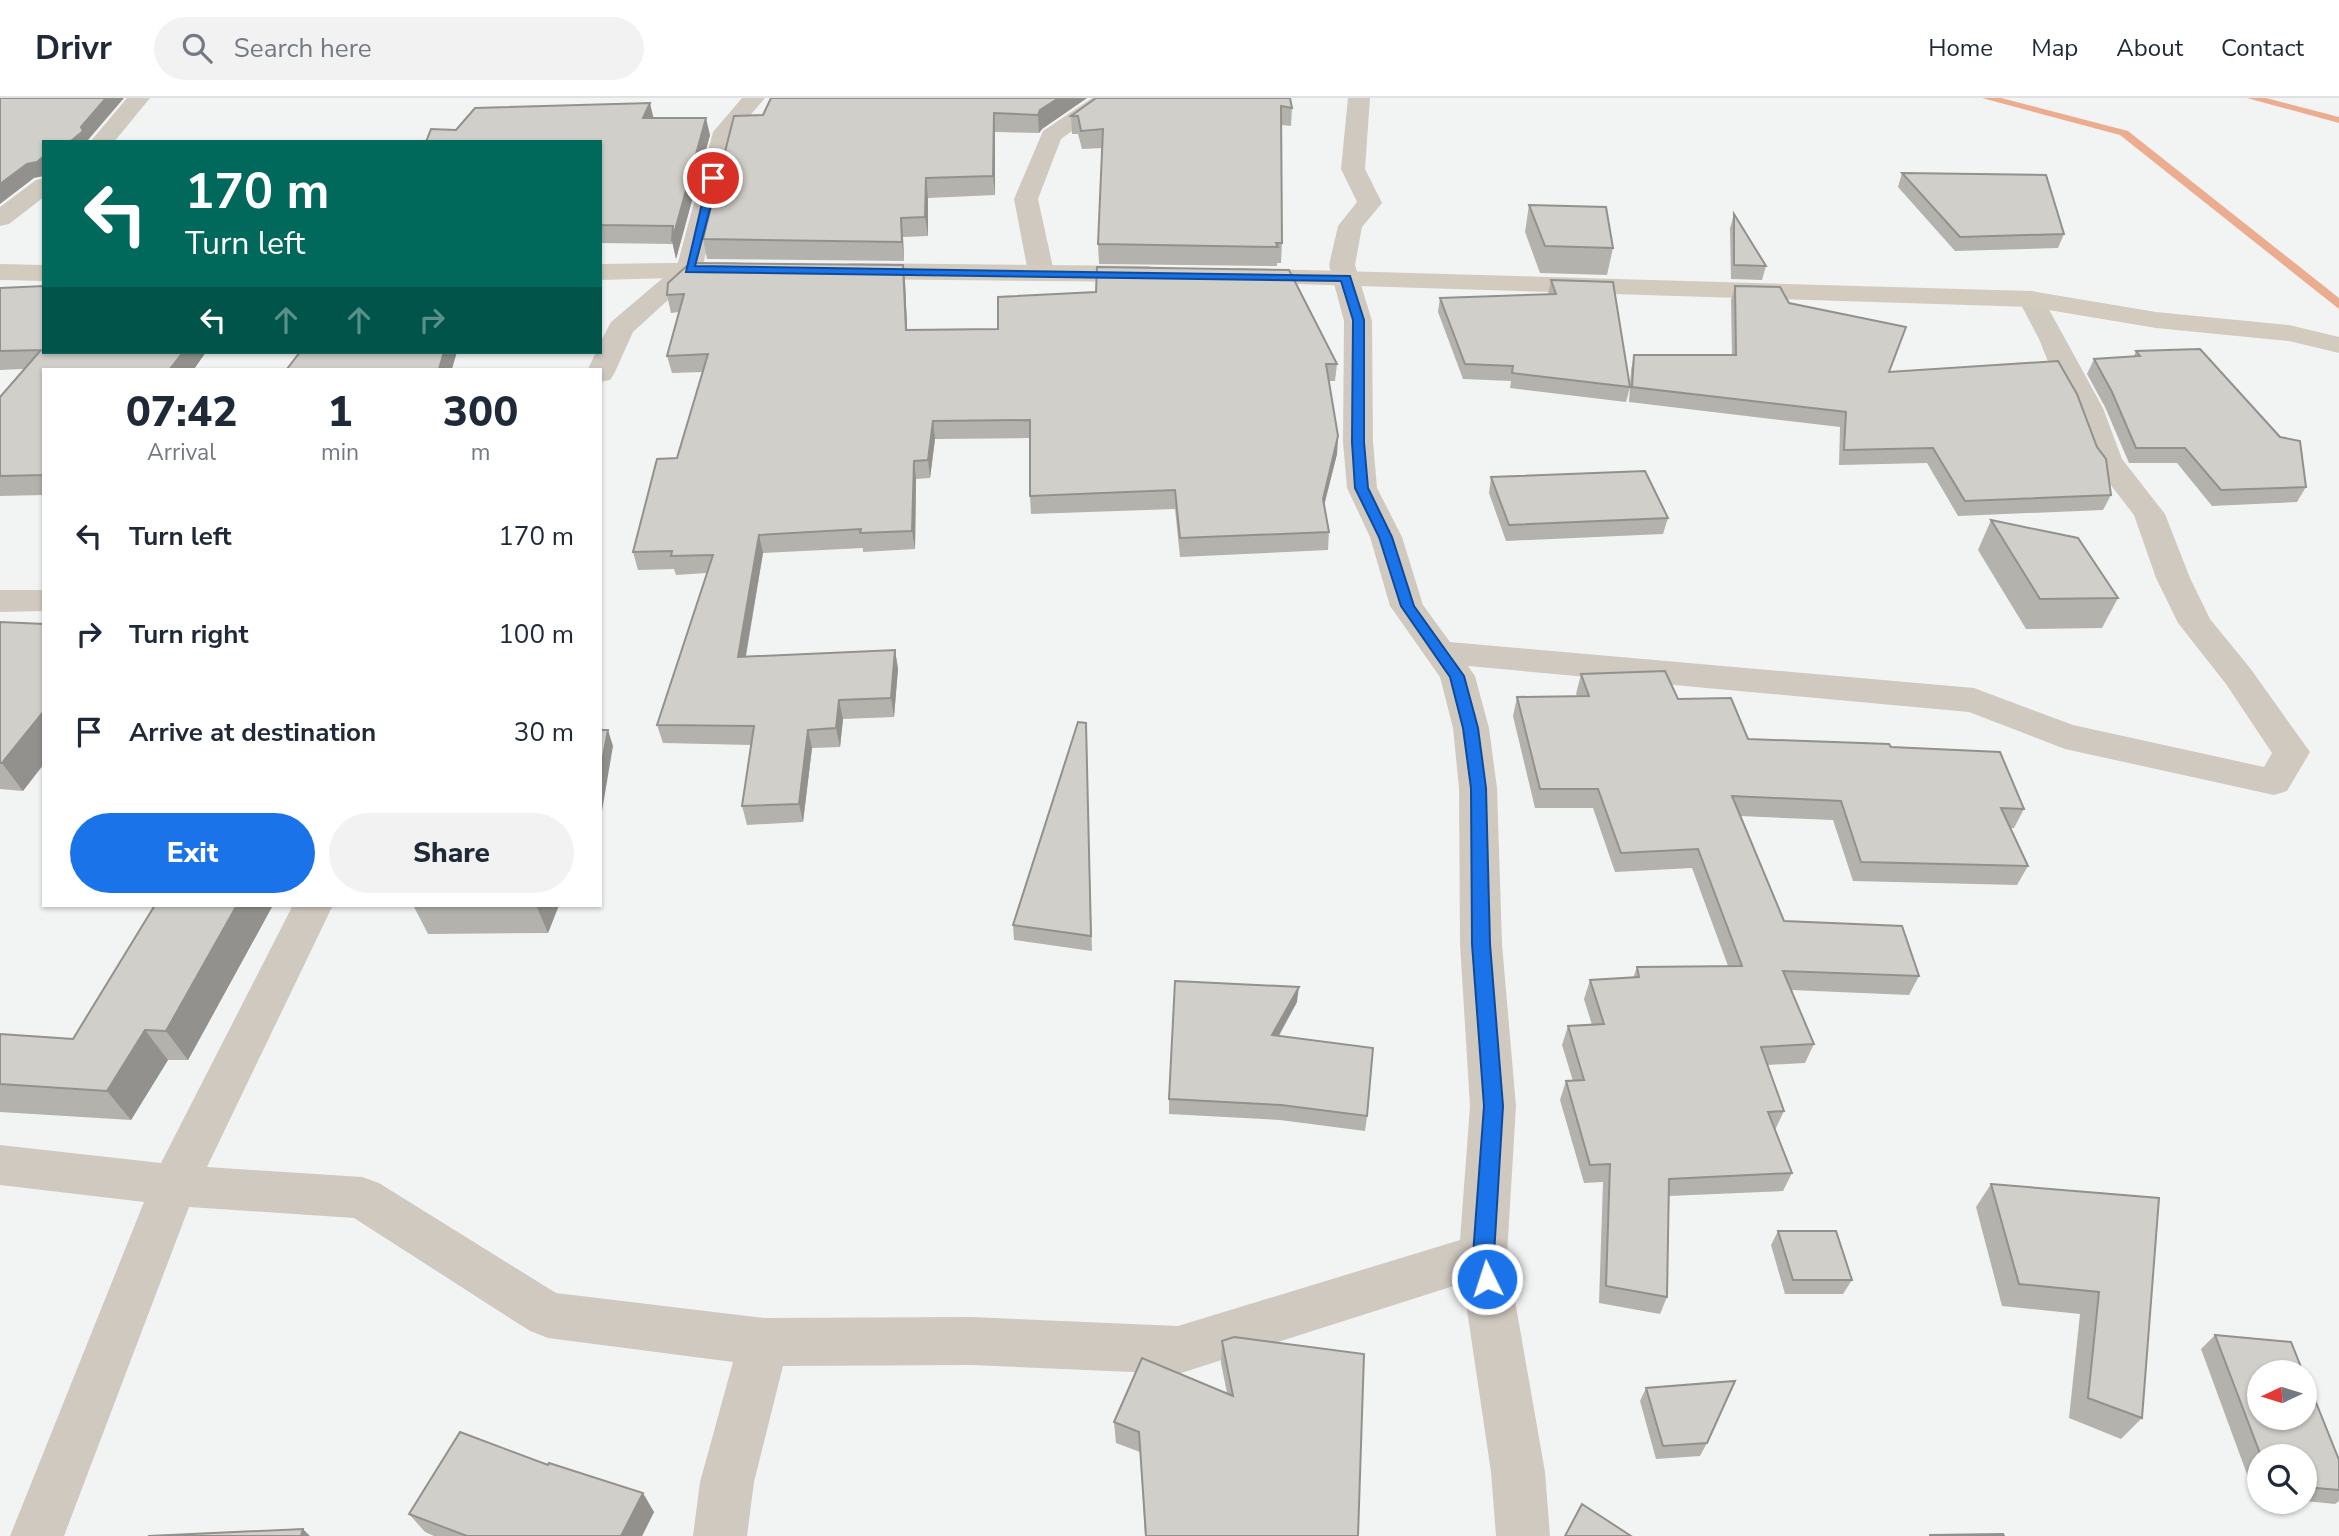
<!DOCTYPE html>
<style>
body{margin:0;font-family:"Nunito Sans",sans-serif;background:#f2f2f3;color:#1f2937;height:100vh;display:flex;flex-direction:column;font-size:26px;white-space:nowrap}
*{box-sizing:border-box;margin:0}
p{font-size:23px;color:#747a83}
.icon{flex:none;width:38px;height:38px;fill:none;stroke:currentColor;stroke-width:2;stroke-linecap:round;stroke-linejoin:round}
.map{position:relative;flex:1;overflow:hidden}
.side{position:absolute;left:42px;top:270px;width:560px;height:539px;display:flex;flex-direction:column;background:#fff;border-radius:0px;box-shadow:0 2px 5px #0004}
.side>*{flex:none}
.banner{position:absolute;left:42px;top:42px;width:560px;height:214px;border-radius:0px;box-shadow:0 2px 5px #0004;background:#00695c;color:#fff;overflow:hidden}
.needle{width:46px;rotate:266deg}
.tools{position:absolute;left:2247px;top:1262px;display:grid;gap:14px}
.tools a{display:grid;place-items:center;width:70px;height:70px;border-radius:50%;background:#fff;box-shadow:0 2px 5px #0004;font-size:35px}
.pin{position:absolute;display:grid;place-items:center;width:60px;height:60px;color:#fff;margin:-30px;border:4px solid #fff;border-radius:50%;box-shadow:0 2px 7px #0007}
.me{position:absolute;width:77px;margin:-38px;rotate:356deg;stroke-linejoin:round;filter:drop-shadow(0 0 5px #0008)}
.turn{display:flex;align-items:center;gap:24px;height:147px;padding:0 28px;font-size:32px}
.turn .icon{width:91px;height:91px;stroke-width:2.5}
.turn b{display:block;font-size:49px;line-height:60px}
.lanes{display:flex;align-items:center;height:66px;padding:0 28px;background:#0003;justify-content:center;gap:35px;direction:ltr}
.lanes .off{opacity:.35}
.eta{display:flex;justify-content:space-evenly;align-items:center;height:119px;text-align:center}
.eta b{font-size:42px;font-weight:800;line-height:49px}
.button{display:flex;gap:14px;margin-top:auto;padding:14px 28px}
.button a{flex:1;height:80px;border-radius:42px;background:#1a73e8;color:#fff;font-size:28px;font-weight:800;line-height:80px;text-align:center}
.button a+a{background:#f2f2f3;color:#1f2937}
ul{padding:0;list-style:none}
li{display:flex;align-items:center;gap:21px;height:98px;padding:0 28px}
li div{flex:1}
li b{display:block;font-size:26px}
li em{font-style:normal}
header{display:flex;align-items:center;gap:42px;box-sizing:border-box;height:98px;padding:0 35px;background:#fff;border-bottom:2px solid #e0e1e3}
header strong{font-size:33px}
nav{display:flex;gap:38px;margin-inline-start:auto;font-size:24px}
.search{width:490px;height:63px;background:#f2f2f3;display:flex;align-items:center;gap:18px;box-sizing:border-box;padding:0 24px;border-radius:38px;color:#747a83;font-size:26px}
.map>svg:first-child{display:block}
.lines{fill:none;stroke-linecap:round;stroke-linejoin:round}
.stream{fill:#ebac90;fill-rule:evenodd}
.street{fill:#d0c9c0;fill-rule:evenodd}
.secondary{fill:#d3cbbe;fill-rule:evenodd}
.wall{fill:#b4b2ad}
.shaded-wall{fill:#92918d}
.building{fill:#d1cfc9;stroke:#92918d;stroke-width:2}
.route{fill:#1a73e8;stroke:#114b97;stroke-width:2}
</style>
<header>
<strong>Drivr</strong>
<div class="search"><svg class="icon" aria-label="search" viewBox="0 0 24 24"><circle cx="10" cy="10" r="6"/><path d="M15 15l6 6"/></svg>Search here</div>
<nav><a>Home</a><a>Map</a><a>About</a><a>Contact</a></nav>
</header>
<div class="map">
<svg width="2339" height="1438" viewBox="0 0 2339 1438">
<rect width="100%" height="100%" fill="#f2f4f4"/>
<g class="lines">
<path class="stream" d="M1982,0H2001L2128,33L2339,200V211L2120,37Z
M2247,0H2266L2339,19V25Z"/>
<path class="street" d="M127,0H150L114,44H90Z
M742,0H765L735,35L702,171L633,234L614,276L610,282L600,284V271H588L596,254H600V245L611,224L677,168L713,34Z
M1092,0H1118L1061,41L1038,101L1054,174L1050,180L1041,182L1032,180L1028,174L1014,101L1043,33Z
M1348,0H1370L1365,71L1382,105L1362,129L1355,167L1372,223L1373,344L1377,390L1402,439L1423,507L1450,544L1974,590L2073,627L2264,669L2272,655L2226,586L2178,525L2156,480L2134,417L2092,363L2073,310L2051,271L2039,241L2018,201L2022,195L2031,193L2040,195L2103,310L2122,361L2165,416L2190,480L2210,521L2250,570L2310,654L2287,693L2274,697L2065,651L1969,614L1468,568L1475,578L1489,630L1497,690L1502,846L1516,1008L1507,1157L1545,1374L1550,1438H1496L1491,1374L1463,1185L1178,1276L971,1267L783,1268L754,1384L747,1438H693L700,1384L733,1264L548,1240L530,1233L354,1120L189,1109L64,1438H10L144,1104L0,1087V1047L161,1065L293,807H333L207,1069L362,1079L379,1085L556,1195L764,1220L971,1219L1178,1228L1460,1142L1470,1008L1460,846L1459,690L1453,630L1440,579L1390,508L1370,439L1347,390L1343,344L1344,223L1329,167L1338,128L1357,104L1341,71Z
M44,80V99L9,126L0,128V109L36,82Z
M0,492H44V513L0,514Z"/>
<path class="secondary" d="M735,164L744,166L748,172L744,178L600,182V166Z
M851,165L1148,168L1157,170L1161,176L1157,182L1148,184L851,181L842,179L838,173L842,167Z
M0,166L44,167V183L0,182Z
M1239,170L2031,193L2156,214L2289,227L2339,239V255L2289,243L2156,230L2031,209L1230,184L1226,178L1230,172Z"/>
</g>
<path class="wall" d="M771,0H1087L1042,31L1039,35L995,34V97L928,100V138L903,139L904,163L707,161L703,141Z
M1290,0L1292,10L1291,28L1281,27L1282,145L1281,165H1277V168L1099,166L1098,146L1102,50L1082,51L1078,36H1072L1071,18Z
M653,20L710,37L676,161L673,146L600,145V44L456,32Z
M1902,75L2064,136L2058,150L1955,153L1898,89Z
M1529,107L1613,150L1607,177L1540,175L1525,134Z
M1734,116L1766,168L1762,182L1731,181L1730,130Z
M903,167L905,183L907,232L1337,266L1335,283H1329L1338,338L1337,356L1324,408L1329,434L1328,452L1180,459L1175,411L1031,416L1030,398V340L935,341L930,380L916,381L915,451L863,454V450L763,455L746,559L895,552L898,571L894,619L843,621L840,649L812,650L803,724L747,727L742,708L751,647L663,645L657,627L707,475L676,477L674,471L638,472L633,454L677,360L703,274L672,275L667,258L679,214L671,215L667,197Z
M1551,182L1630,289L1626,304L1510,290L1511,283L1463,281L1438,214L1440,200L1548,196Z
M1735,188L1789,205L1889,274L2111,397L2103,412L1958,418L1927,365L1839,367L1840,329L1629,304L1631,272L1634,257H1732L1731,202Z
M0,190L44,254H206L194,271H44V397L0,398V299L24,271L0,272Z
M2136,253L2306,389L2297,404L2212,408L2177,365H2129L2105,309L2087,276L2094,261L2134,258Z
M1491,379L1668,420L1663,436L1506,443L1489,395Z
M1991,422L2118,500L2102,530L2026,531L1978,452Z
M0,524L23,693L0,691Z
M1581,576L1678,601L1748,641L1891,649L2024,711L2014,730H2011L2028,768L2017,787L1853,783L1833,722L1740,718L1784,823L1919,878L1909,897L1791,892L1814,946L1805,965L1767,967L1784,1013L1775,1032L1792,1075L1783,1093L1669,1098L1667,1199L1660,1216L1599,1205L1603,1084L1584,1085L1560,1002L1566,983H1573L1562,947L1568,928L1592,927L1584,901L1590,882L1633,880L1637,869L1728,868L1692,770L1615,774L1593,710H1535L1513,618L1517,599L1577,598L1576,596Z
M1086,625L1092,853L1014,842L1013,827Z
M155,807H273L188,962H168L131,1022L0,1014V936L73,941Z
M413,807H559L548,835L428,836Z
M1297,904L1279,938L1367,1018L1365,1033L1280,1022L1169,1016V1001Z
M1991,1086L2159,1100L2142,1320L2121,1341L2069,1320L2080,1216L2002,1208L1976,1109Z
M1778,1133L1852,1182L1843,1196H1785L1771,1147Z
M2215,1237L2339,1362V1403L2335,1406L2305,1403V1358H2259V1398H2255L2201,1251Z
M1222,1243L1358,1438H1145L1140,1354L1116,1345L1114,1324L1227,1295L1221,1265Z
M1646,1290L1707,1345L1700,1358L1656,1361L1640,1303Z
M654,1414L642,1438H434L425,1434L409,1416Z"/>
<path class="shaded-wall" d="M106,0H124L88,42L89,44H71L81,29Z
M1059,0H1087L1042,31L1039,35L1038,17L1040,12Z
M650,5L654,22L643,20Z
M994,15L995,34V97L993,78Z
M706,20L710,37L676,161L672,143Z
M44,58V78L34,80L0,106V86L27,66Z
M926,80L928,100V138L925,119Z
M901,120L903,139L904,163L902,144Z
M903,167L905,183L908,250L906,232Z
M183,254H206L194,271H170Z
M444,254H457L452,271H439Z
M933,323L935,341L930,380L928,362Z
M1338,338L1337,356L1321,419L1323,401Z
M914,363L916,381L915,451L912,433Z
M759,437L763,455L742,578L738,559Z
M895,552L898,571L894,619L891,600Z
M839,602L843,621L840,649L836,630Z
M44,613V666L23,693L2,665Z
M608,632L613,648L602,713L600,708V675Z
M808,632L812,650L803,724L799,706Z
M237,807H273L188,962L166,933Z
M536,807H559L548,835Z
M1299,889L1297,904L1270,953L1272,937Z
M145,932L168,962L131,1022L107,993Z
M643,1395L654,1414L642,1438H621Z
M303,1431L310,1438H301Z"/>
<path class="building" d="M0,0H106L81,29L83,33L71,43L44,44V58L37,64L27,66L0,86Z
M771,0H1059L1040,12L1038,17L994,15L993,78L926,80L925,119L901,120L902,144L703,141L734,18L763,17Z
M1096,0H1290L1292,10L1281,8L1282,145H1276L1278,149L1098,146L1103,31L1081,33L1078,18H1071Z
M650,5L643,20H706L672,143L673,128L600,127V44H426L431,31L456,32L475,10Z
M1902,75L2046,77L2064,136L1960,139Z
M1529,107L1606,109L1613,150L1545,148Z
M1734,116L1766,168L1734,167Z
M690,165L903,167L906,232L998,231V199L1096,194L1097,169L1289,172L1337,266H1326L1338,338L1323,401L1329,434L1180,440L1175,392L1030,398V322L933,323L928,362L914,363L912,433L860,435L861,431L759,437L738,559L895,552L891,600L839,602L836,630L808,632L799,706L742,708L754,628L657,627L713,457L671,458L672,453L633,454L657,361L677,360L708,256L667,258L684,196L667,197L668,185Z
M1551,182L1613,184L1630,289L1512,275L1513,268L1465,266L1440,200L1556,196Z
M44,188V254H183L170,271H44V377L0,378V299L41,252L0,253V190Z
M1735,188L1780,189L1789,205L1906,229L1889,274L2058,263L2077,296L2097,349L2106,361L2111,397L1965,403L1933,350L1844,352L1846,314L1632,289L1634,257H1736Z
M2200,251L2280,339L2300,343L2306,389L2221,392L2185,350H2136L2112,294L2094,261L2140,258L2136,253Z
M300,254H444L439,271H287Z
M1645,373L1668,420L1509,427L1491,379Z
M1991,422L2078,440L2118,500L2040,501Z
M0,524L44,526V613L2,665H0Z
M1665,573L1678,601L1731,600L1748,641L1889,646L1891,649L2000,654L2024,711L2001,710L2028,768L1861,764L1841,703L1732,698L1784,823L1902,828L1919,878L1783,873L1814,946L1761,949L1784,1013L1768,1014L1792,1075L1669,1081L1667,1199L1606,1188L1610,1066L1590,1067L1566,983L1584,982L1568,928L1604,926L1590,882L1639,879L1637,869L1742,868L1698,751L1621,755L1598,691H1540L1517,599L1589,598L1581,576Z
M1078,624L1086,625L1091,838L1013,827Z
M600,632H608L600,675Z
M155,807H237L166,933L145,932L107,993L0,986V936L73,941Z
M1175,883L1299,889L1272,937L1373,950L1367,1018L1281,1007L1169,1001Z
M1991,1086L2159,1100L2142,1320L2088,1300L2099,1194L2019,1186Z
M1778,1133H1836L1852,1182H1793Z
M2215,1237L2291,1244L2303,1274H2259V1320H2305V1277L2339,1362V1392L2305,1389V1358H2261Z
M1234,1239L1364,1256L1358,1438H1146L1139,1334L1114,1324L1142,1260L1233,1298L1222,1243Z
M1735,1283L1707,1345L1663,1348L1646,1290Z
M460,1334L548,1367L549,1365L643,1395L621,1438H467L409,1416Z
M1582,1406L1631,1438H1565Z
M303,1431L301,1438H148Z
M2003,1436L2004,1438H1930V1437Z"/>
<path class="route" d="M713,77L718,80L695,168L1350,178L1364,222V344L1368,390L1392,439L1414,508L1464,578L1478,630L1486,690L1490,846L1503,1008L1494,1157L1497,1181L1494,1188L1487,1191L1480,1188L1473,1157L1484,1008L1472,846L1471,690L1463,630L1450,579L1401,508L1379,439L1355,390L1352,344L1353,222L1341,183L686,174L708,80Z"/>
</svg>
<div class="tools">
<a><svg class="needle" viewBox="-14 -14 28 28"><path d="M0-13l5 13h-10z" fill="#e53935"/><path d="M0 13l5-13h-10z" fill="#747a83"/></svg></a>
<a><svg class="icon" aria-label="search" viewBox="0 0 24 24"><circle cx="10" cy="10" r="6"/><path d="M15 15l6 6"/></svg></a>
</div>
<div class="pin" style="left:713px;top:80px;background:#d93025"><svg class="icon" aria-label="arrive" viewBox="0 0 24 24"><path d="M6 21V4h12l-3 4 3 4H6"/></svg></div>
<svg class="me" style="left:1487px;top:1181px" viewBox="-20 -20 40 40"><circle r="17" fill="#1a73e8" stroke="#fff" stroke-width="3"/><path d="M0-11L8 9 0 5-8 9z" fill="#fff"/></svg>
<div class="banner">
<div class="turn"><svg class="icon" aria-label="left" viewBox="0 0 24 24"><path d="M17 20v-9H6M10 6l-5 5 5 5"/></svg><div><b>170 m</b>Turn left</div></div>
<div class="lanes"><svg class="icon" aria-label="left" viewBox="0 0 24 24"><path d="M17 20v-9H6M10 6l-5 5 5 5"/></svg><svg class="icon off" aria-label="ahead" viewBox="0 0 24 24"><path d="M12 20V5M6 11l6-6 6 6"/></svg><svg class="icon off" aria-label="ahead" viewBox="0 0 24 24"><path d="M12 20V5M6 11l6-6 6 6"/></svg><svg class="icon off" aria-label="right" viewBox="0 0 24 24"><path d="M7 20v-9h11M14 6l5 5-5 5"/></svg></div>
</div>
<section class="side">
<div class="eta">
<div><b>07:42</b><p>Arrival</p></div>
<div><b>1</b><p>min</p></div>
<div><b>300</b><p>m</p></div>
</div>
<ul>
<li><svg class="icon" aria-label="left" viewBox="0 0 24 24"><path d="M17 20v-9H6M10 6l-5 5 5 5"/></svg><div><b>Turn left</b></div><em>170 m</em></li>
<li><svg class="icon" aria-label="right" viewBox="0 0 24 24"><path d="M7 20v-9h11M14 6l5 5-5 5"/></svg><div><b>Turn right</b></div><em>100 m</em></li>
<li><svg class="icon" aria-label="arrive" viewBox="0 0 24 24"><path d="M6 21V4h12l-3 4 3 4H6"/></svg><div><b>Arrive at destination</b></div><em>30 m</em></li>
</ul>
<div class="button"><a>Exit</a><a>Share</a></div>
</section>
</div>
